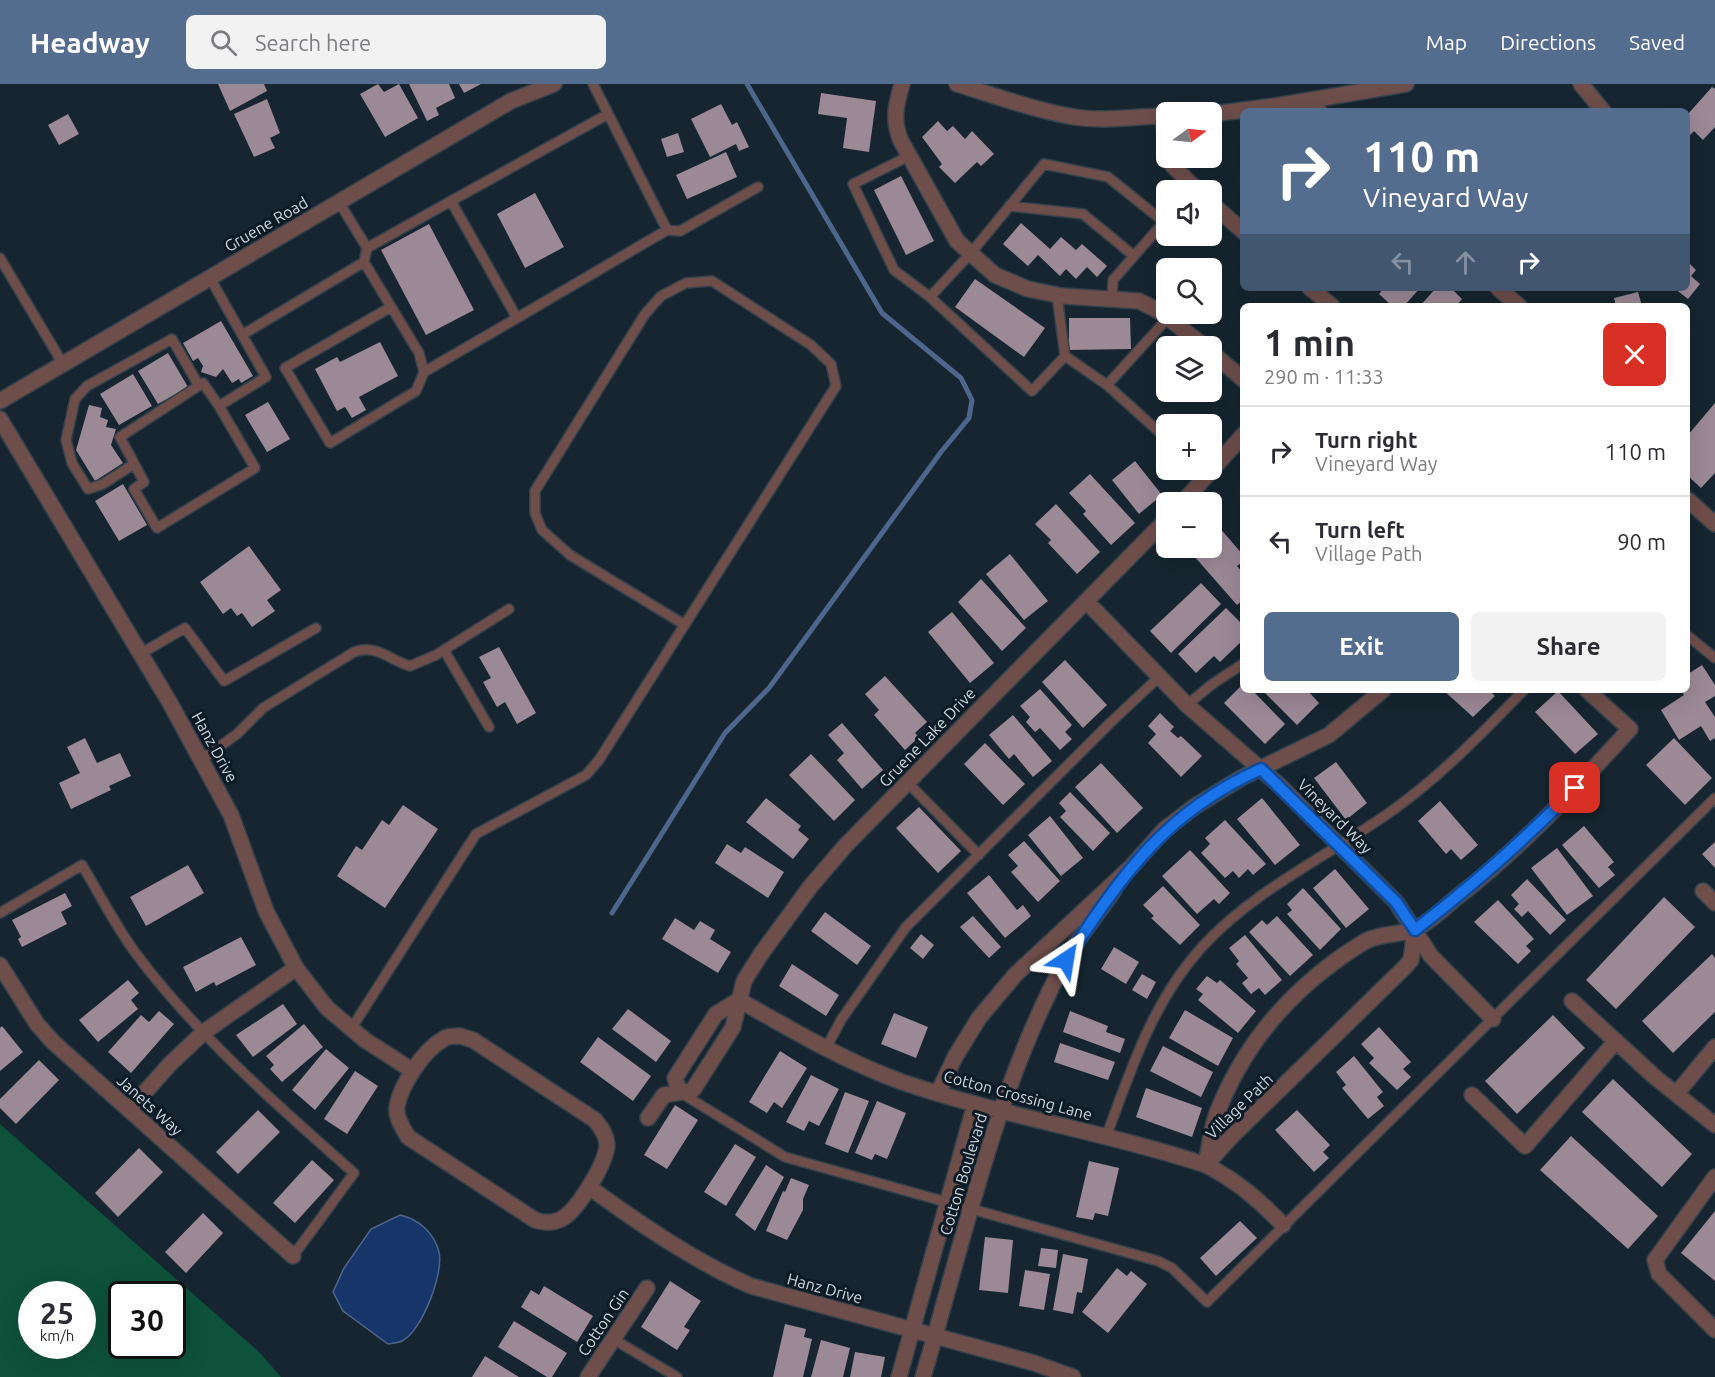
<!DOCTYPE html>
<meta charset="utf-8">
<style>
body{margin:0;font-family:Ubuntu,sans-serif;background:#f2f2f3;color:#2b2b33;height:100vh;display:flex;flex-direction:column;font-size:22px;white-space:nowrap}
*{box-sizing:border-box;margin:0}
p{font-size:20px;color:#7c7c81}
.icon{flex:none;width:33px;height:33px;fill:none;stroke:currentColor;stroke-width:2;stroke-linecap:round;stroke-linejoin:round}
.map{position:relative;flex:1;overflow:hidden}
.drawer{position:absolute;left:1240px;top:219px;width:450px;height:390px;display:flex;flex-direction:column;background:#fff;border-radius:9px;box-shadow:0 6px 24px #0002}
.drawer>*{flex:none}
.top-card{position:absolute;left:1240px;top:24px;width:450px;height:183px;border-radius:9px;box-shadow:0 6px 24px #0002;background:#546c8d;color:#fff;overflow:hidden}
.needle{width:39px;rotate:75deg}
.controls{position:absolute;left:1156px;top:18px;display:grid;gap:12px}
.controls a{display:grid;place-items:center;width:66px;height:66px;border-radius:9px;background:#fff;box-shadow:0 6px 24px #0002;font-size:30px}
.speed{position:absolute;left:18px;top:1197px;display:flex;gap:12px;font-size:30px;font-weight:700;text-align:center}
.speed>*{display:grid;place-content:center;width:78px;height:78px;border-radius:50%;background:#fff;box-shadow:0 6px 24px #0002;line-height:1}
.speed small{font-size:15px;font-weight:400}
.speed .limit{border:3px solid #111;border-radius:9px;background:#fff;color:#111}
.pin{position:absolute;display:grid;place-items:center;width:51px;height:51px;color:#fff;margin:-26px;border-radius:12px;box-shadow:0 3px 9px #0006}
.me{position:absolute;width:66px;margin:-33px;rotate:33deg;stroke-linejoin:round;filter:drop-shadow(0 0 4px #0008)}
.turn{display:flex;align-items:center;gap:21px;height:126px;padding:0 24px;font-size:27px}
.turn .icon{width:78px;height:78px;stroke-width:2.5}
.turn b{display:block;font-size:42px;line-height:51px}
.lanes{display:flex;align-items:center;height:57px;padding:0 24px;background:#0003;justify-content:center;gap:30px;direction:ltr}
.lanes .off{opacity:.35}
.round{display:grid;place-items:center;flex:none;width:63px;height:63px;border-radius:9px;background:#f2f2f3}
.overview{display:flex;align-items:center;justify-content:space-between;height:102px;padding:0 24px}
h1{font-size:36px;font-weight:600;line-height:45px}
.primary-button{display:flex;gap:12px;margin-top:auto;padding:12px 24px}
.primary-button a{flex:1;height:69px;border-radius:9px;background:#546c8d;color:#fff;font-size:24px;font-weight:600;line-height:69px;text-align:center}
.primary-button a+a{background:#f2f2f3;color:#2b2b33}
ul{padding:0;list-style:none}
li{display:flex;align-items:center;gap:18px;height:90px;padding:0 24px;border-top:2px solid #e1e1e2}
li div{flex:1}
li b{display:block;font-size:22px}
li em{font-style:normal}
header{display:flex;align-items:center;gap:36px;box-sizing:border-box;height:84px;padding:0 30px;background:#546c8d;color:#fff}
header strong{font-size:28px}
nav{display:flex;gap:33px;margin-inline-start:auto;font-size:21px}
.search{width:420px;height:54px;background:#f2f2f3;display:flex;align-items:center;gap:15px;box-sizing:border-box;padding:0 21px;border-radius:9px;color:#7c7c81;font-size:22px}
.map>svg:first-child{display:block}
.green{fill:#0e523b;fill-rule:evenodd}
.water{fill:#173569;stroke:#4e668c;stroke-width:1.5}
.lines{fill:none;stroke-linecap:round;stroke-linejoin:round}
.stream{stroke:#4e668c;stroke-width:5}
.building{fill:#9b8996}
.service-casing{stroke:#33414b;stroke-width:12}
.minor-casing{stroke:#33414b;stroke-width:18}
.tertiary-casing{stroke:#33414b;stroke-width:18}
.service{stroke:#6e4e4b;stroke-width:9}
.minor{stroke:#6e4e4b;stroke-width:15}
.tertiary{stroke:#6e4e4b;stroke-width:15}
.route-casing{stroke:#114b97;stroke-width:15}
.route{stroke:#1a73e8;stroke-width:10}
.labels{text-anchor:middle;stroke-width:6;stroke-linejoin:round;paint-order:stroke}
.street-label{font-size:16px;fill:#cdd7de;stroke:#0c1b25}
</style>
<header>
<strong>Headway</strong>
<div class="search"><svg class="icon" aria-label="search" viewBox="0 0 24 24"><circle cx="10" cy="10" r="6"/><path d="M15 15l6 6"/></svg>Search here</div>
<nav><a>Map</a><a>Directions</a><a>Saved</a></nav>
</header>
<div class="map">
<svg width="1715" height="1293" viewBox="0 0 1715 1293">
<rect width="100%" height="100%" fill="#16252f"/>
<path class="green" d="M0,1040L259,1268L281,1293H0ZM32,1210H82V1262H32ZM122,1210H172V1262H122Z"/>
<path class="water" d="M400,1131C418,1135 434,1148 439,1168C444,1189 422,1247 402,1257C398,1259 392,1259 388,1260L343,1227L333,1208L344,1184L371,1145Z"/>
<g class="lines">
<path class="stream" d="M612,829L725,649L769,604L941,368L969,334L972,316L961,294L882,229L747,0"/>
</g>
<path class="building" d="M218,0H264L267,7L230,27Z
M378,0L384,8L399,0L418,34L385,53L360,10Z
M409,0H449L455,14L436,24L439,31L427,37Z
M459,0H481L464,9Z
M1712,3L1715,5V43L1703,56L1694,47L1689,52L1688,30Z
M821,9L876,17L869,68L843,64L847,34L818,30Z
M267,15L280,49L270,54L275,64L254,73L234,30Z
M721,20L732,41L737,38L749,63L739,67L736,60L710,73L691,35Z
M68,30L79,50L59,61L48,41Z
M938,37L947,47L953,42L965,55L972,47L994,70L981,82L977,78L955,99L939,83L942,80L922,53Z
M678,49L684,68L667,73L661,55Z
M726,68L737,93L687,115L676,91Z
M901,92L934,157L906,171L874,106Z
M535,109L564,163L525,184L497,130Z
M1021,139L1050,165L1061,153L1076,166L1082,160L1107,182L1097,193L1087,183L1076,195L1066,185L1060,192L1038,171L1028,182L1003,160Z
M429,140L474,226L426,251L381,166Z
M1688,178L1696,186L1691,192L1700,200L1688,215L1674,204H1688Z
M975,195L1045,244L1024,273L955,223Z
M1384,204H1420L1404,222H1392L1379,210Z
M1436,204H1451L1462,215L1456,222H1420Z
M1638,208L1642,222H1616L1614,214Z
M1069,234H1130L1131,265L1069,266Z
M221,237L253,292L241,299L239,295L232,299L223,285L216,293L201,288L203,282L198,274L193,277L183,259Z
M380,258L398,292L359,313L366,326L352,334L345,323L337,327L315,285L337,273L340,278Z
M168,269L188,303L158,320L138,287Z
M133,290L152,322L119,341L100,310Z
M268,318L290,355L267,368L245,331Z
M1715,319V389L1701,404L1688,392V351Z
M89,321L102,324L100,333L108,336L106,343L116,345L111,361L123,379L95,397L76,366Z
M1135,377L1162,411L1139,430L1112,396Z
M1090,390L1135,439L1111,461L1083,430L1086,427L1069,409Z
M123,400L147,441L119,457L95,417Z
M1056,420L1100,468L1077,490L1048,459L1051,456L1035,440Z
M1212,435L1244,472V477L1237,482L1244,490V515L1237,521L1187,464H1212Z
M249,462L281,506L267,516L275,527L252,543L242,529L237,532L231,524L223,530L200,498Z
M1010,470L1048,517L1024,536L986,490Z
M981,495L1026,544L1002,567L958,518Z
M1201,499L1221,520L1171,569L1150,547Z
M1226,524L1244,542V555L1220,578L1214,572L1196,589L1178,570Z
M952,528L994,579L970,599L928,548Z
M499,563L536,629L517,640L505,618L497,623L483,598L491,594L479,573Z
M1065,576L1107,621L1083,644L1042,598Z
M1702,581L1715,601V612L1705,618L1715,633V654L1710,657L1701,642L1679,656L1661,626L1684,611L1681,606H1688V590Z
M885,592L927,638L915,649L919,653L905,666L874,631L879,626L865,610Z
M1244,599V606H1252L1285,640L1265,660L1224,619Z
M1040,605L1072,641L1065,648L1072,655L1060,666L1040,644L1035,648L1026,638L1030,633L1020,622Z
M1262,606H1307L1319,619L1297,641Z
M1443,606H1489L1495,612L1473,633Z
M1558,607L1598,650L1575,670L1535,628Z
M1160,629L1174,643L1170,647L1178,654L1181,652L1202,672L1181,693L1148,659L1156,650L1148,642Z
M1013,631L1052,677L1033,693L1014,670L1009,675L989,651Z
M842,639L883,686L862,705L837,676L844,669L828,651Z
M85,654L97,679L120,669L131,692L109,702L111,706L71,725L59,699L80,689L67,663Z
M1674,654L1712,694L1685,721L1646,681Z
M985,659L1025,700L1003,721L964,680Z
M811,670L855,716L834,737L789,691Z
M1336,678L1367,719L1346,736L1314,694Z
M1101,679L1143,724L1117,749L1075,703Z
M1070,708L1110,749L1093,767L1060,733L1066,727L1059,719Z
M766,714L801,742L798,746L809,755L793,775L746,738Z
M1262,714L1300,761L1275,781L1237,735Z
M1440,717L1478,761L1461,776L1451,765L1446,770L1418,737Z
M403,721L438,745L385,824L337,792L356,762L362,766L382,736L389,741Z
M919,723L961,767L938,789L896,744Z
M1050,732L1083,774L1061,792L1028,751Z
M1225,736L1266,780L1253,791L1248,785L1239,794L1233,787L1225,794L1201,769L1210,760L1205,754Z
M1584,742L1614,778L1608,783L1615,791L1599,804L1562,761Z
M1024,757L1060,797L1038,818L1011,788L1018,782L1008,771Z
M1715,758V784L1702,770Z
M727,760L741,769L745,763L784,788L768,814L715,779Z
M1557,764L1593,812L1567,831L1531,784Z
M1190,766L1230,809L1219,820L1214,815L1197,830L1162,792Z
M188,781L204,809L146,842L130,813Z
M1335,785L1369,825L1346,844L1313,804Z
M989,791L1017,826L1023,821L1031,832L1005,854L967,809Z
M1527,795L1566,836L1550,851L1528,827L1522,833L1514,825L1519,820L1511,811Z
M1163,802L1200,841L1180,861L1151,834L1154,832L1143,821Z
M1303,804L1341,845L1320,866L1287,830L1292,826L1287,820Z
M65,809L72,822L61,828L67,840L22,863L18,855L21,853L12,836Z
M1664,813L1695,843L1616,925L1586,896Z
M1498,816L1534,855L1526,862L1531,867L1518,880L1474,838Z
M825,828L871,862L857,881L811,847Z
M973,832L1001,863L989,874L960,843Z
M1277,832L1313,871L1290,892L1249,848L1262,836L1267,841Z
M675,834L694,846L700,837L715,846L710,855L731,868L718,889L662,855Z
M921,850L934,861L923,875L910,864Z
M1245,851L1282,896L1265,911L1259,904L1251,910L1242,899L1248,894L1236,880L1239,877L1229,864Z
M241,853L256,881L216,902L214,898L196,908L183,883Z
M1114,863L1139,878L1126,900L1101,885Z
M1712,870L1715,874V928L1673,969L1642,937Z
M792,880L839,911L826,932L779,902Z
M1142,890L1156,898L1147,915L1132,906Z
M1207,892L1217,899L1220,896L1256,927L1238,949L1198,916L1203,910L1196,905Z
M128,896L139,909L131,916L138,925L98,958L79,936Z
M283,920L297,940L253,973L236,951Z
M628,925L671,957L656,978L612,945Z
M1185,926L1233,954L1218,982L1169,954Z
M159,927L174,940L131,989L108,968L141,931L149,938Z
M1070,927L1108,942L1106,948L1125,955L1120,969L1063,948Z
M894,929L928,943L916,974L881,960Z
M1553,931L1585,964L1517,1030L1485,997Z
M304,940L323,963L282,998L270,985L274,981L266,972Z
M2,942L23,968L0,987V944Z
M1379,943L1411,978L1403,985L1411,993L1397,1006L1369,979L1374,974L1361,960Z
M598,953L651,992L633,1017L580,978Z
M1060,959L1115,978L1108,996L1054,978Z
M1163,962L1213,988L1201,1013L1150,987Z
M326,965L349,984L315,1026L292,1006Z
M780,967L807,984L782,1024L774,1018L767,1029L749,1018Z
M1354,972L1383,1008L1377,1013L1384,1022L1368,1035L1342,1004L1346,1001L1336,988Z
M39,976L59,996L16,1040L0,1024V1015Z
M355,987L378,1002L347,1050L324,1035Z
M811,991L839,1005L819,1042L809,1037L804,1047L786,1038Z
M1613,995L1692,1070L1662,1103L1582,1028Z
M1146,1004L1202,1024L1192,1053L1136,1033Z
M845,1008L869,1017L848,1069L825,1060Z
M877,1017L906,1029L887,1075L875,1070L872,1076L855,1069Z
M675,1021L698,1036L667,1085L644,1071Z
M258,1026L280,1048L238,1090L216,1068Z
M1297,1026L1330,1061L1323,1068L1329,1074L1314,1088L1275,1046Z
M1571,1052L1658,1132L1628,1165L1540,1086Z
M735,1060L756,1073L726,1122L704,1108Z
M139,1064L163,1088L118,1133L95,1109Z
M312,1076L334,1096L295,1139L273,1119Z
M1089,1077L1119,1084L1108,1132L1095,1129L1093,1136L1076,1133Z
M766,1081L784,1093L755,1147L735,1131Z
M791,1094L809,1101L803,1115V1126L787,1156L766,1147L783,1107L785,1108Z
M1715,1127V1197L1681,1169Z
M203,1129L223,1149L186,1189L165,1168Z
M1240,1137L1257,1154L1216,1192L1200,1174Z
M985,1153L1013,1156L1008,1209L979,1206Z
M1041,1164L1058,1166L1056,1184L1038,1182Z
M1063,1170L1088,1175L1082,1209L1077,1208L1073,1230L1053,1226Z
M1117,1184L1127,1192L1131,1187L1147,1200L1108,1249L1082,1228Z
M1025,1186L1050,1190L1044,1226L1019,1222Z
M670,1197L701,1217L684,1243L690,1246L677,1266L641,1243Z
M544,1202L593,1232L577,1258L521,1223L531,1206L539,1211Z
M514,1237L567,1269L552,1293H547L498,1263Z
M785,1240L806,1245L804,1253L812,1255L803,1293H773Z
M821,1256L850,1264L843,1293H811Z
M855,1268L885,1273L881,1293H850Z
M485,1272L519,1293H472Z"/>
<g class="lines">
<defs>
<path id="service" d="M593,0L667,146L517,234L451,117L608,30
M909,72L853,100L894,186L930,213L971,169L1044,80L1108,93L1164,138L1113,196L1112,215
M339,118L367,164L364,178L419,269L424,288L416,307L330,359L285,284L391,223
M1009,122L1083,130L1134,172
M667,146L680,147L758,103
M367,164L451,117
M0,174L63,280
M210,194L266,293L219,322L203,299L120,353L144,398L134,405L157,444L255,384L219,322
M1057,212L1065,272L1107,301L1168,234
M930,213L1032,307L1065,272
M242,251L364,178
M424,288L517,234
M1107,301L1167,355
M134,380L103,400L88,405L72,379L66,356L75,315L87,302L172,255L199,302
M1688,552L1715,574
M444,566L489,643
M140,570L185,544L224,597L316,544
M1187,621L1211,601L1244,579
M201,676L237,650L263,624L354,568C378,560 389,576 410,582L436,571L509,525
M908,699L979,771
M0,829L82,781C100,811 116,843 137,871C199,953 277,1021 354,1089L293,1172
M351,945L476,750L586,691L599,676L836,302L831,280L811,261L712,197L686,199L661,212L645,230L535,407V429L542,446L570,471L685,541
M826,964L841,936L906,843L1110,639L1159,593
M681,1009L785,1073L1158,1177L1172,1184L1207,1218L1715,714
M1106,1053C1131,986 1152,918 1202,863C1256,804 1329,772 1393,726C1442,691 1483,648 1524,606
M613,1255L677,1293"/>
<path id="minor" d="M902,0C896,21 892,36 901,57L957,157L995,191L1028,205L1062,212L1139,217L1159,227L1204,262
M1581,0L1603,27
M1314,16L1319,27
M1163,32L1167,68
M1170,74L1173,82L1197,106
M1212,120L1244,148
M1310,204L1332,222
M1498,204L1519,222
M1212,269L1244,296
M1688,416L1715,440
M1183,418L1244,350
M1086,517L1187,621L1280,702L1396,818L1431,872L1493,935
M1703,807L1715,819
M0,881L37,940L53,958L293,1172
M739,916C792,946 844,977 902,998C1001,1032 1106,1048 1206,1081C1237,1097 1259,1116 1283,1141
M1572,917L1656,994L1715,1041
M679,1008L675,994L716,930L739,916
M938,1009L955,973L979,934L1015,891L1132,782L1164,746L1194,723L1241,694L1329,651L1383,606
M1677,1009L1715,963
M1472,1011L1525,1062L1616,957
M129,1026L170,980L204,948L296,884
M648,1034L664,1011L693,1006L733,943L744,897L761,870L810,803L846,761L1167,435
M1206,1081C1209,1065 1211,1047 1216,1032C1244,957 1297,899 1364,858C1381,848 1403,852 1417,844C1431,837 1444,824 1456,814C1521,764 1575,705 1630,645L1587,606
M1206,1081L1231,1053L1405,883L1411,876L1415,846
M1715,1093L1655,1176L1659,1190L1715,1246
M588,1293L647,1204
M899,1293L975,1020
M923,1293C965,1152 995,1007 1065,877C1079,852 1098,830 1114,806"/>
<path id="tertiary" d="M957,0C996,12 1034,26 1074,33C1106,38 1136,32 1167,32
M1212,30L1275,22L1406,0
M0,317L511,17L554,0
M0,335L170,619L231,731L266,827L296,884L327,924L365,956L413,987
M460,952L473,956L595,1036C601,1044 606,1050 607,1060C607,1078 580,1121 566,1132C557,1139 545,1140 535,1136L408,1053C403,1044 395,1033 397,1022C401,1001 423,967 442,956C447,952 454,952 460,952Z
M589,1103C640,1140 694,1177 751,1202L1034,1279L1073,1293"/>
</defs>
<use href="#service" class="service-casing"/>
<use href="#minor" class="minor-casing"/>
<use href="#tertiary" class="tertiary-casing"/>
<use href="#service" class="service"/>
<use href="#minor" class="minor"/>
<use href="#tertiary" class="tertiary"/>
</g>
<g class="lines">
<defs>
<path id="route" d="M1066,876C1122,791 1165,728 1261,685L1396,818L1415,846C1472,802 1525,756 1575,704"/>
</defs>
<use href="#route" class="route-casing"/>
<use href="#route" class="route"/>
</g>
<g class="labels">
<g class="street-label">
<text transform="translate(266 140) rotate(-30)" y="6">Gruene Road</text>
<text transform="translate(927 653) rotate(-46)" y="6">Gruene Lake Drive</text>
<text transform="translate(215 663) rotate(61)" y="6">Hanz Drive</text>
<text transform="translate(1335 732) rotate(45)" y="6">Vineyard Way</text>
<text transform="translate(1018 1011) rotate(15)" y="6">Cotton Crossing Lane</text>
<text transform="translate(150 1021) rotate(42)" y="6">Janets Way</text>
<text transform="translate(1239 1022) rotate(-44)" y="6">Village Path</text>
<text transform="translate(963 1090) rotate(-73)" y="6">Cotton Boulevard</text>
<text transform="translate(825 1204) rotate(15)" y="6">Hanz Drive</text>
<text transform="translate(603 1238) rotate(-56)" y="6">Cotton Gin</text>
</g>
</g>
</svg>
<div class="controls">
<a><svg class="needle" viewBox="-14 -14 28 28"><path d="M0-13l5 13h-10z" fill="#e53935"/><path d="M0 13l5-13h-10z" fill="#7c7c81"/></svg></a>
<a><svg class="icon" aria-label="sound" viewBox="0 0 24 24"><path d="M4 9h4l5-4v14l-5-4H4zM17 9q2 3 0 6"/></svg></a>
<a><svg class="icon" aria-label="search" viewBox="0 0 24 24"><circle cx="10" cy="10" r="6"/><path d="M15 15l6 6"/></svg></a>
<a><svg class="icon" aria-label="layers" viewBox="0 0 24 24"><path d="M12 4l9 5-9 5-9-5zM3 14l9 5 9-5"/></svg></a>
<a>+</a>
<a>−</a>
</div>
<div class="speed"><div>25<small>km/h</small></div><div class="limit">30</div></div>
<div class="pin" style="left:1575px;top:704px;background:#d93025"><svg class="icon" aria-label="arrive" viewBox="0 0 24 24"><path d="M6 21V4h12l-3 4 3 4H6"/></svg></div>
<svg class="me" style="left:1066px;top:876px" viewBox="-20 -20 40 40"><path d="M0-17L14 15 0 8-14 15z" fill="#1a73e8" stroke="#fff" stroke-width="4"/></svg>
<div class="top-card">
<div class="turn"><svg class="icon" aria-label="right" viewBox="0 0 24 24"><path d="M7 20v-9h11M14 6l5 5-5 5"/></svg><div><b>110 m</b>Vineyard Way</div></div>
<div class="lanes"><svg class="icon off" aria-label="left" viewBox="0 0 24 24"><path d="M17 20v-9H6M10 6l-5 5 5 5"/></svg><svg class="icon off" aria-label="ahead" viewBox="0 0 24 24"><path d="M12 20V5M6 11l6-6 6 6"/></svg><svg class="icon" aria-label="right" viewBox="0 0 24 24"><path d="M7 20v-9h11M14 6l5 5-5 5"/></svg></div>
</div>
<section class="drawer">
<div class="overview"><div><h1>1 min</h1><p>290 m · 11:33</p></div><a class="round" style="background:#d93025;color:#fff"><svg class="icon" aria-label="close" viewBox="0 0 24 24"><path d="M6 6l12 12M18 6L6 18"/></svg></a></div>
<ul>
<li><svg class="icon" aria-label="right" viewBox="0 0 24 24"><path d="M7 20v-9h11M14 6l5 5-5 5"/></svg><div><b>Turn right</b><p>Vineyard Way</p></div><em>110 m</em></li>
<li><svg class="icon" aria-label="left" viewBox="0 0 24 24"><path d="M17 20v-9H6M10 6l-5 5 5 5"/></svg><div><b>Turn left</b><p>Village Path</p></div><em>90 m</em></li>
</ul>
<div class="primary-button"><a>Exit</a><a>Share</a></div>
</section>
</div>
